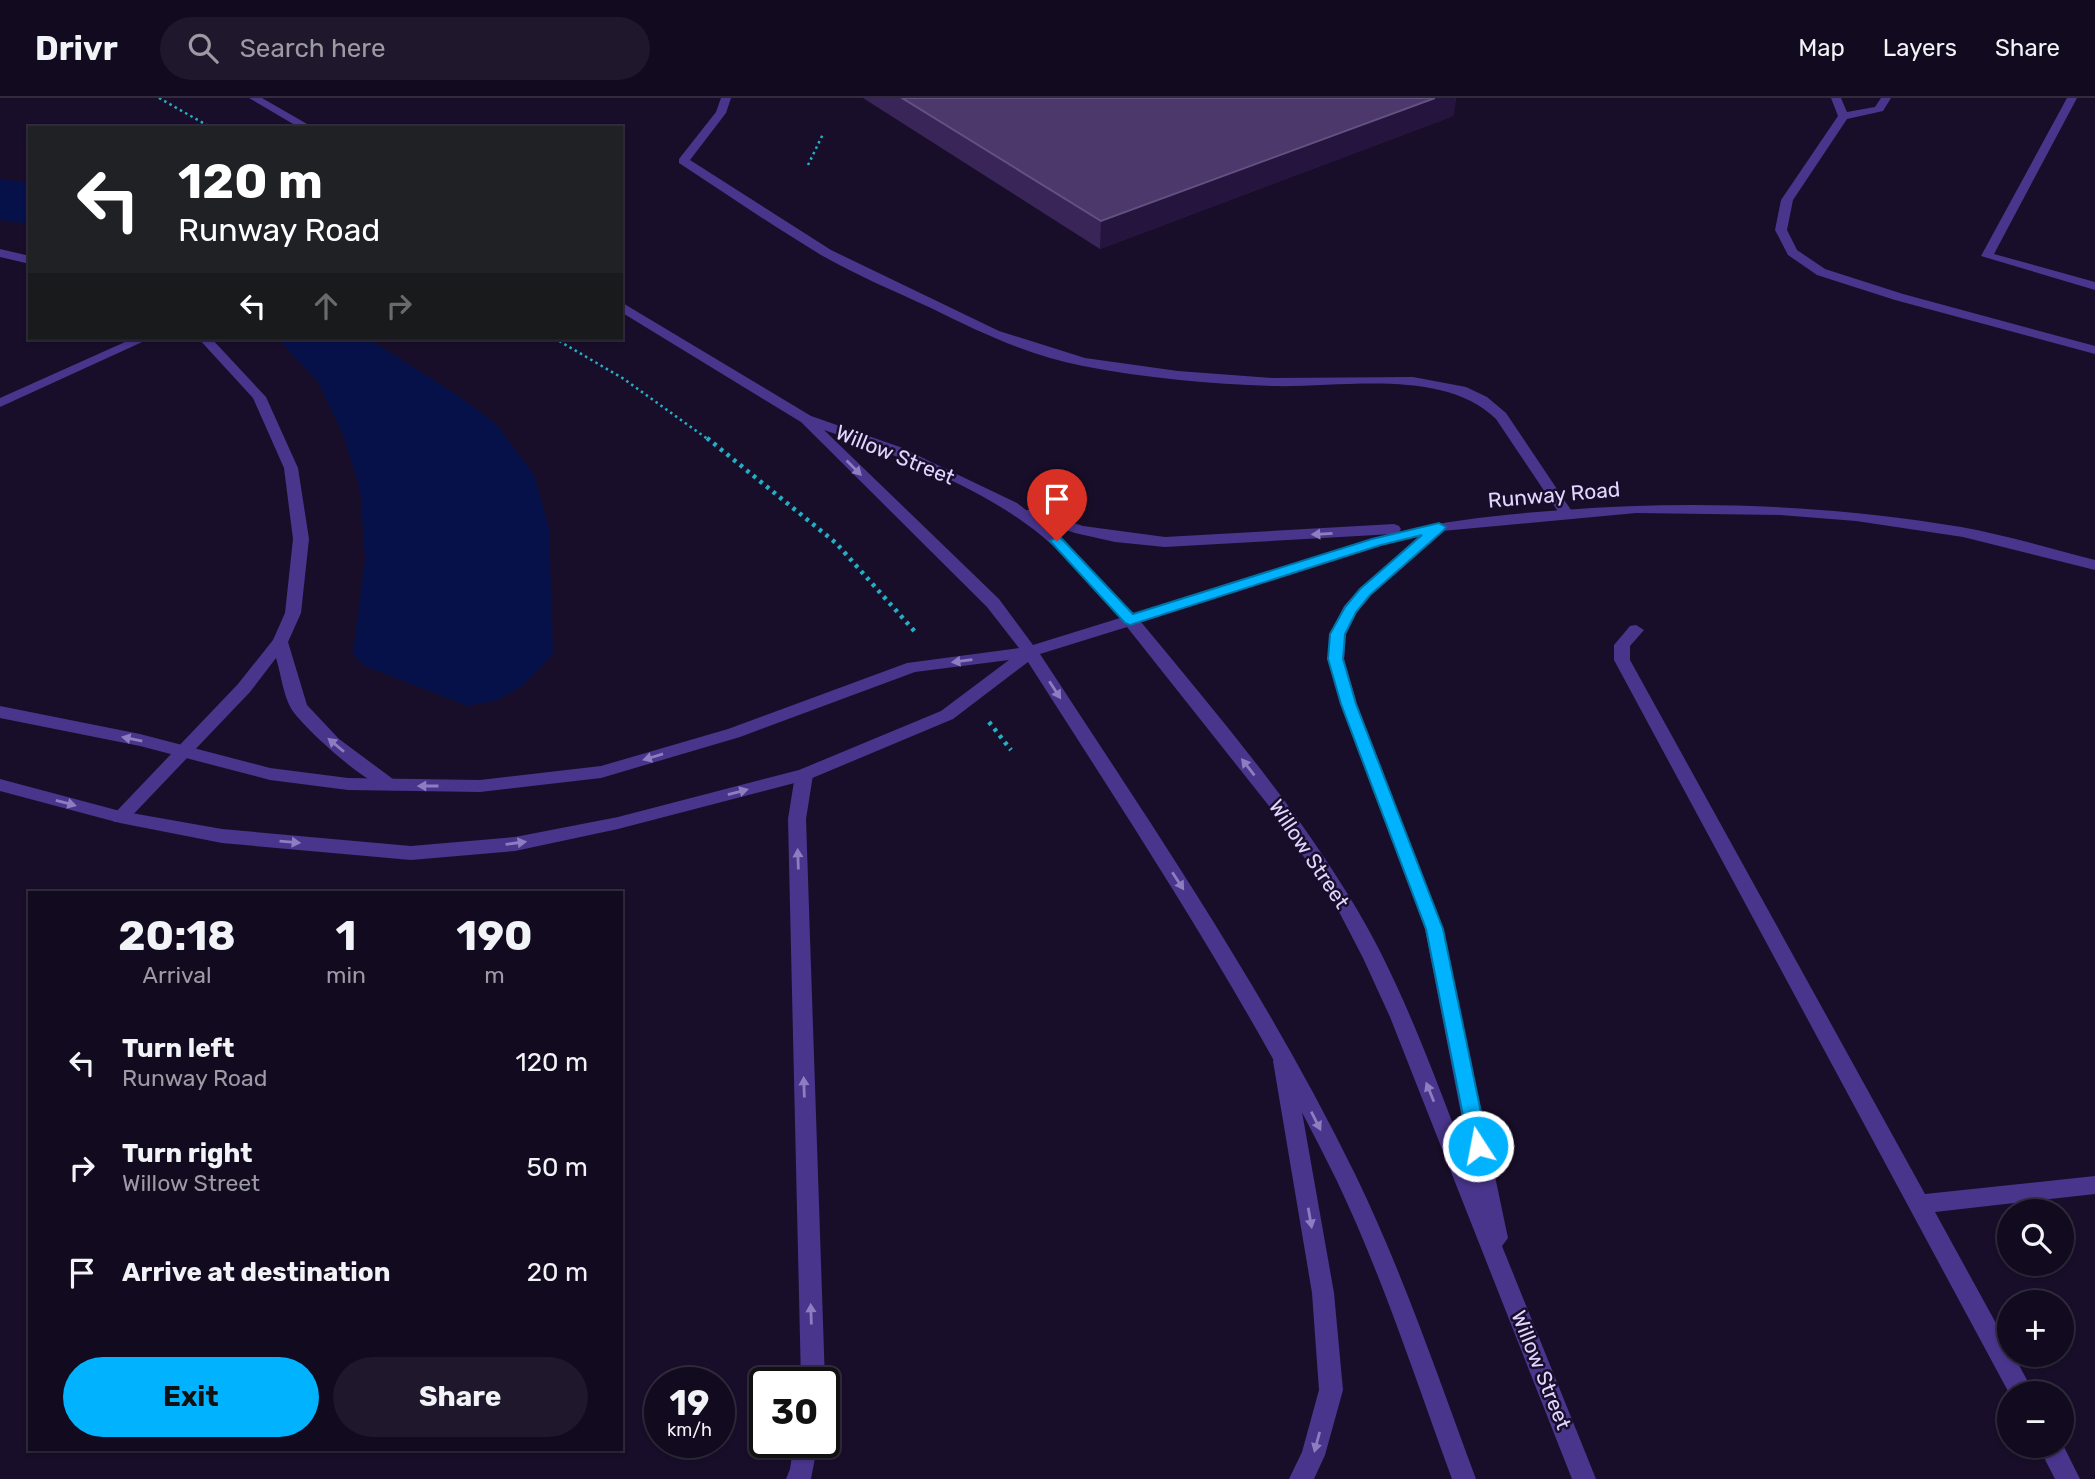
<!DOCTYPE html>
<meta charset="utf-8">
<style>
body{margin:0;font-family:Rubik,sans-serif;background:#1f182c;color:#f1f3f6;height:100vh;display:flex;flex-direction:column;font-size:26px;white-space:nowrap}
*{box-sizing:border-box;margin:0}
p{font-size:23px;color:#9c9aa4}
.icon{flex:none;width:38px;height:38px;fill:none;stroke:currentColor;stroke-width:2;stroke-linecap:round;stroke-linejoin:round}
.map{position:relative;flex:1;overflow:hidden}
.sheet{position:absolute;left:28px;top:793px;width:595px;height:560px;display:flex;flex-direction:column;background:#120a1f;border-radius:0px;box-shadow:0 2px 5px #0004,0 0 0 2px #312b3d}
.sheet>*{flex:none}
.guide{position:absolute;left:28px;top:28px;width:595px;height:214px;border-radius:0px;box-shadow:0 2px 5px #0004,0 0 0 2px #312b3d;background:#202124;color:#fff;overflow:hidden}
.tools{position:absolute;left:1997px;top:1101px;display:grid;gap:14px}
.tools a{display:grid;place-items:center;width:77px;height:77px;border-radius:50%;background:#120a1f;box-shadow:0 2px 5px #0004,0 0 0 2px #312b3d;font-size:35px}
.speed{position:absolute;left:644px;top:1269px;display:flex;gap:14px;font-size:35px;font-weight:700;text-align:center}
.speed>*{display:grid;place-content:center;width:91px;height:91px;border-radius:50%;background:#120a1f;box-shadow:0 2px 5px #0004,0 0 0 2px #312b3d;line-height:1}
.speed small{font-size:18px;font-weight:400}
.speed .limit{border:4px solid #111;border-radius:10px;background:#fff;color:#111}
.pin{position:absolute;display:grid;place-items:center;width:60px;height:60px;color:#fff;margin:-72px -30px;border-radius:50% 50% 50% 0;rotate:-45deg;box-shadow:0 0 7px #0007}
.pin .icon{rotate:45deg}
.me{position:absolute;width:77px;margin:-38px;rotate:349deg;stroke-linejoin:round;filter:drop-shadow(0 0 5px #0008)}
.turn{display:flex;align-items:center;gap:24px;height:147px;padding:0 35px;font-size:32px}
.turn .icon{width:91px;height:91px;stroke-width:2.5}
.turn b{display:block;font-size:49px;line-height:60px}
.lanes{display:flex;align-items:center;height:66px;padding:0 35px;background:#0003;justify-content:center;gap:35px;direction:ltr}
.lanes .off{opacity:.35}
.eta{display:flex;justify-content:space-evenly;align-items:center;height:119px;text-align:center}
.eta b{font-size:42px;font-weight:700;line-height:49px}
.cta{display:flex;gap:14px;margin-top:auto;padding:14px 35px}
.cta a{flex:1;height:80px;border-radius:42px;background:#01b3ff;color:#111;font-size:28px;font-weight:700;line-height:80px;text-align:center}
.cta a+a{background:#1f182c;color:#f1f3f6}
ul{padding:0;list-style:none}
li{display:flex;align-items:center;gap:21px;height:105px;padding:0 35px}
li div{flex:1}
li b{display:block;font-size:26px}
li em{font-style:normal}
header{display:flex;align-items:center;gap:42px;box-sizing:border-box;height:98px;padding:0 35px;background:#120a1f;border-bottom:2px solid #312b3d}
header strong{font-size:33px}
nav{display:flex;gap:38px;margin-inline-start:auto;font-size:24px}
.search{width:490px;height:63px;background:#1f182c;display:flex;align-items:center;gap:18px;box-sizing:border-box;padding:0 24px;border-radius:38px;color:#9c9aa4;font-size:26px}
.map>svg:first-child{display:block}
.water{fill:#06114a}
.lines{fill:none;stroke-linecap:round;stroke-linejoin:round}
.path-far1{stroke:#25aec4;stroke-width:2.5;stroke-dasharray:2.5 3.5;stroke-linecap:butt}
.path{stroke:#25aec4;stroke-width:4.5;stroke-dasharray:3.5 5;stroke-linecap:butt}
.service{fill:#49358c;fill-rule:evenodd}
.minor{fill:#49358c;fill-rule:evenodd}
.wall{fill:#3a2558}
.shaded-wall{fill:#25143d}
.building{fill:#4c386a;stroke:#635181;stroke-width:2}
.oneway{fill:#8e7dc0}
.route{fill:#01b3ff;stroke:#0174a6;stroke-width:2}
.labels{text-anchor:middle;stroke-width:5;stroke-linejoin:round;paint-order:stroke}
.street-label{font-size:21px;fill:#e2d5ff;stroke:#180e29}
</style>
<header>
<strong>Drivr</strong>
<div class="search"><svg class="icon" aria-label="search" viewBox="0 0 24 24"><circle cx="10" cy="10" r="6"/><path d="M15 15l6 6"/></svg>Search here</div>
<nav><a>Map</a><a>Layers</a><a>Share</a></nav>
</header>
<div class="map">
<svg width="2095" height="1381" viewBox="0 0 2095 1381">
<rect width="100%" height="100%" fill="#180e29"/>
<path class="water" d="M0,81L30,85V126L0,122Z
M277,240H367L457,297L496,326L534,377L549,430L553,556L521,589L497,602L468,608L365,568L353,556L365,461L360,391L343,336L318,284Z"/>
<g class="lines">
<path class="path-far1" d="M159,0L212,30
M808,67L823,36
M554,240L624,281L709,342"/>
<path class="path" d="M707,340L836,445L917,536
M989,624L1011,652"/>
<path class="service" d="M721,0H731L726,15L690,62L831,152L999,233L1085,260L1178,273L1272,280L1413,279L1466,289L1487,299L1506,315L1573,415L1566,419L1561,418L1496,321C1443,269 1341,290 1272,288C1210,286 1145,280 1083,268C1030,258 979,234 931,210C894,193 856,177 821,157C773,128 726,96 679,65V61L716,14Z
M1831,0H1841L1847,14L1875,9L1881,0H1891L1883,13L1847,21L1793,102L1787,132L1797,152L1825,171L1903,196L2095,248V256L1895,202L1817,177L1788,157L1775,132L1781,102L1838,18Z
M2067,0H2077L1994,156L2095,184V192L1981,158Z
M0,151L30,158V166L0,159Z
M134,240H151L0,309V300Z
M198,240H211L266,299L298,370L309,441L301,515L288,544L307,607L339,641L397,684L400,688L397,692C377,698 304,630 292,612C283,598 281,575 276,560L250,594L126,724H114L111,719L238,586L273,542L285,515L293,441L284,370L253,300Z
M1636,527L1644,532L1630,548V562L1925,1096L2095,1078V1096L1935,1114L2009,1249V1256H2013L2034,1295H2009L1614,562V547L1630,528Z
M804,671L813,677L806,721L825,1284L824,1285L801,1284L788,721L795,677Z
M1283,955L1290,957L1293,963L1334,1195L1343,1292L1325,1357L1314,1381H1289L1302,1354L1319,1292L1312,1195L1273,963L1276,957Z
M794,1344H818L811,1381H786L790,1371Z
M2062,1345L2080,1381H2055L2038,1348H2062Z"/>
<path class="minor" d="M249,0H262L314,30H300Z
M621,204L811,318L900,349L1017,405L1026,412H1035L1083,428L1165,439L1394,426L1399,428L1401,431L1399,434C1453,421 1507,416 1563,412C1696,402 1829,407 1961,429C2006,437 2051,451 2095,462V472L1963,439L1856,423L1780,417L1636,415L1442,433L1370,497L1357,514L1346,536L1344,561L1357,606L1443,831L1508,1140L1502,1148L1596,1381H1572L1390,919L1363,860L1334,804L1273,713L1127,529L1040,556C1151,726 1266,894 1355,1076C1403,1175 1438,1279 1476,1381H1452C1415,1280 1382,1177 1336,1081C1247,900 1136,733 1028,564L953,621L810,681L618,731L515,753L411,762L222,745L120,725L0,693V681L120,713L222,731L411,748L515,739L618,719L799,672L941,613L1009,562L915,574L740,639L601,680L480,694L348,692L270,682L140,648L0,620V608L140,636L270,670L348,680L480,682L601,668L728,631L907,565L1019,550L987,509L801,324L621,214ZM824,332C899,358 991,392 1051,446C1076,468 1097,496 1120,520L1033,547L999,501ZM1042,424L1075,435L1115,444L1165,449L1393,436L1133,516L1062,440ZM1419,438L1360,491L1344,508L1330,536L1328,561L1341,606L1425,831L1473,1077C1435,982 1402,882 1347,795C1288,699 1213,611 1141,524L1382,447Z"/>
</g>
<path class="wall" d="M863,0H1456L1453,18L1100,151Z"/>
<path class="shaded-wall" d="M1435,0H1456L1453,18L1100,151L1101,123Z"/>
<path class="building" d="M902,0H1435L1101,123Z"/>
<defs><path id="oneway-solid" d="M-6-.8H1V-3.2L6.5 0L1 3.2V.8H-6Z" transform="scale(1.75)"/></defs>
<g class="oneway">
<use href="#oneway-solid" transform="translate(854 370) rotate(45)"/>
<use href="#oneway-solid" transform="translate(1322 436) rotate(177)"/>
<use href="#oneway-solid" transform="translate(962 563) rotate(173)"/>
<use href="#oneway-solid" transform="translate(1055 592) rotate(57)"/>
<use href="#oneway-solid" transform="translate(132 641) rotate(-168)"/>
<use href="#oneway-solid" transform="translate(336 647) rotate(-140)"/>
<use href="#oneway-solid" transform="translate(653 659) rotate(163)"/>
<use href="#oneway-solid" transform="translate(1248 669) rotate(-128)"/>
<use href="#oneway-solid" transform="translate(428 688) rotate(-180)"/>
<use href="#oneway-solid" transform="translate(738 694) rotate(-15)"/>
<use href="#oneway-solid" transform="translate(66 705) rotate(15)"/>
<use href="#oneway-solid" transform="translate(290 744) rotate(5)"/>
<use href="#oneway-solid" transform="translate(516 745) rotate(-8)"/>
<use href="#oneway-solid" transform="translate(798 761) rotate(-92)"/>
<use href="#oneway-solid" transform="translate(1178 783) rotate(57)"/>
<use href="#oneway-solid" transform="translate(804 989) rotate(-92)"/>
<use href="#oneway-solid" transform="translate(1430 994) rotate(-112)"/>
<use href="#oneway-solid" transform="translate(1316 1023) rotate(63)"/>
<use href="#oneway-solid" transform="translate(1310 1120) rotate(80)"/>
<use href="#oneway-solid" transform="translate(811 1216) rotate(-92)"/>
<use href="#oneway-solid" transform="translate(1317 1344) rotate(105)"/>
</g>
<path class="route" d="M1439,425L1446,429L1444,432L1370,497L1356,514L1345,536L1343,561L1356,606L1443,831L1488,1048L1485,1054L1478,1056L1471,1054L1469,1048L1426,831L1341,606L1328,561L1330,536L1345,509L1360,491L1422,437L1381,447L1130,527L1125,525L1050,443L1057,439L1061,440L1133,516L1372,441Z"/>
<g class="labels">
<g class="street-label">
<text transform="translate(895 357) rotate(22)" y="7">Willow Street</text>
<text transform="translate(1554 397) rotate(-5)" y="7">Runway Road</text>
<text transform="translate(1309 756) rotate(56)" y="7">Willow Street</text>
<text transform="translate(1541 1272) rotate(68)" y="7">Willow Street</text>
</g>
</g>
</svg>
<div class="tools">
<a><svg class="icon" aria-label="search" viewBox="0 0 24 24"><circle cx="10" cy="10" r="6"/><path d="M15 15l6 6"/></svg></a>
<a>+</a>
<a>−</a>
</div>
<div class="speed"><div>19<small>km/h</small></div><div class="limit">30</div></div>
<div class="pin" style="left:1057px;top:443px;background:#d93025"><svg class="icon" aria-label="arrive" viewBox="0 0 24 24"><path d="M6 21V4h12l-3 4 3 4H6"/></svg></div>
<svg class="me" style="left:1478px;top:1048px" viewBox="-20 -20 40 40"><circle r="17" fill="#01b3ff" stroke="#fff" stroke-width="3"/><path d="M0-11L8 9 0 5-8 9z" fill="#fff"/></svg>
<div class="guide">
<div class="turn"><svg class="icon" aria-label="left" viewBox="0 0 24 24"><path d="M17 20v-9H6M10 6l-5 5 5 5"/></svg><div><b>120 m</b>Runway Road</div></div>
<div class="lanes"><svg class="icon" aria-label="left" viewBox="0 0 24 24"><path d="M17 20v-9H6M10 6l-5 5 5 5"/></svg><svg class="icon off" aria-label="ahead" viewBox="0 0 24 24"><path d="M12 20V5M6 11l6-6 6 6"/></svg><svg class="icon off" aria-label="right" viewBox="0 0 24 24"><path d="M7 20v-9h11M14 6l5 5-5 5"/></svg></div>
</div>
<section class="sheet">
<div class="eta">
<div><b>20:18</b><p>Arrival</p></div>
<div><b>1</b><p>min</p></div>
<div><b>190</b><p>m</p></div>
</div>
<ul>
<li><svg class="icon" aria-label="left" viewBox="0 0 24 24"><path d="M17 20v-9H6M10 6l-5 5 5 5"/></svg><div><b>Turn left</b><p>Runway Road</p></div><em>120 m</em></li>
<li><svg class="icon" aria-label="right" viewBox="0 0 24 24"><path d="M7 20v-9h11M14 6l5 5-5 5"/></svg><div><b>Turn right</b><p>Willow Street</p></div><em>50 m</em></li>
<li><svg class="icon" aria-label="arrive" viewBox="0 0 24 24"><path d="M6 21V4h12l-3 4 3 4H6"/></svg><div><b>Arrive at destination</b></div><em>20 m</em></li>
</ul>
<div class="cta"><a>Exit</a><a>Share</a></div>
</section>
</div>
